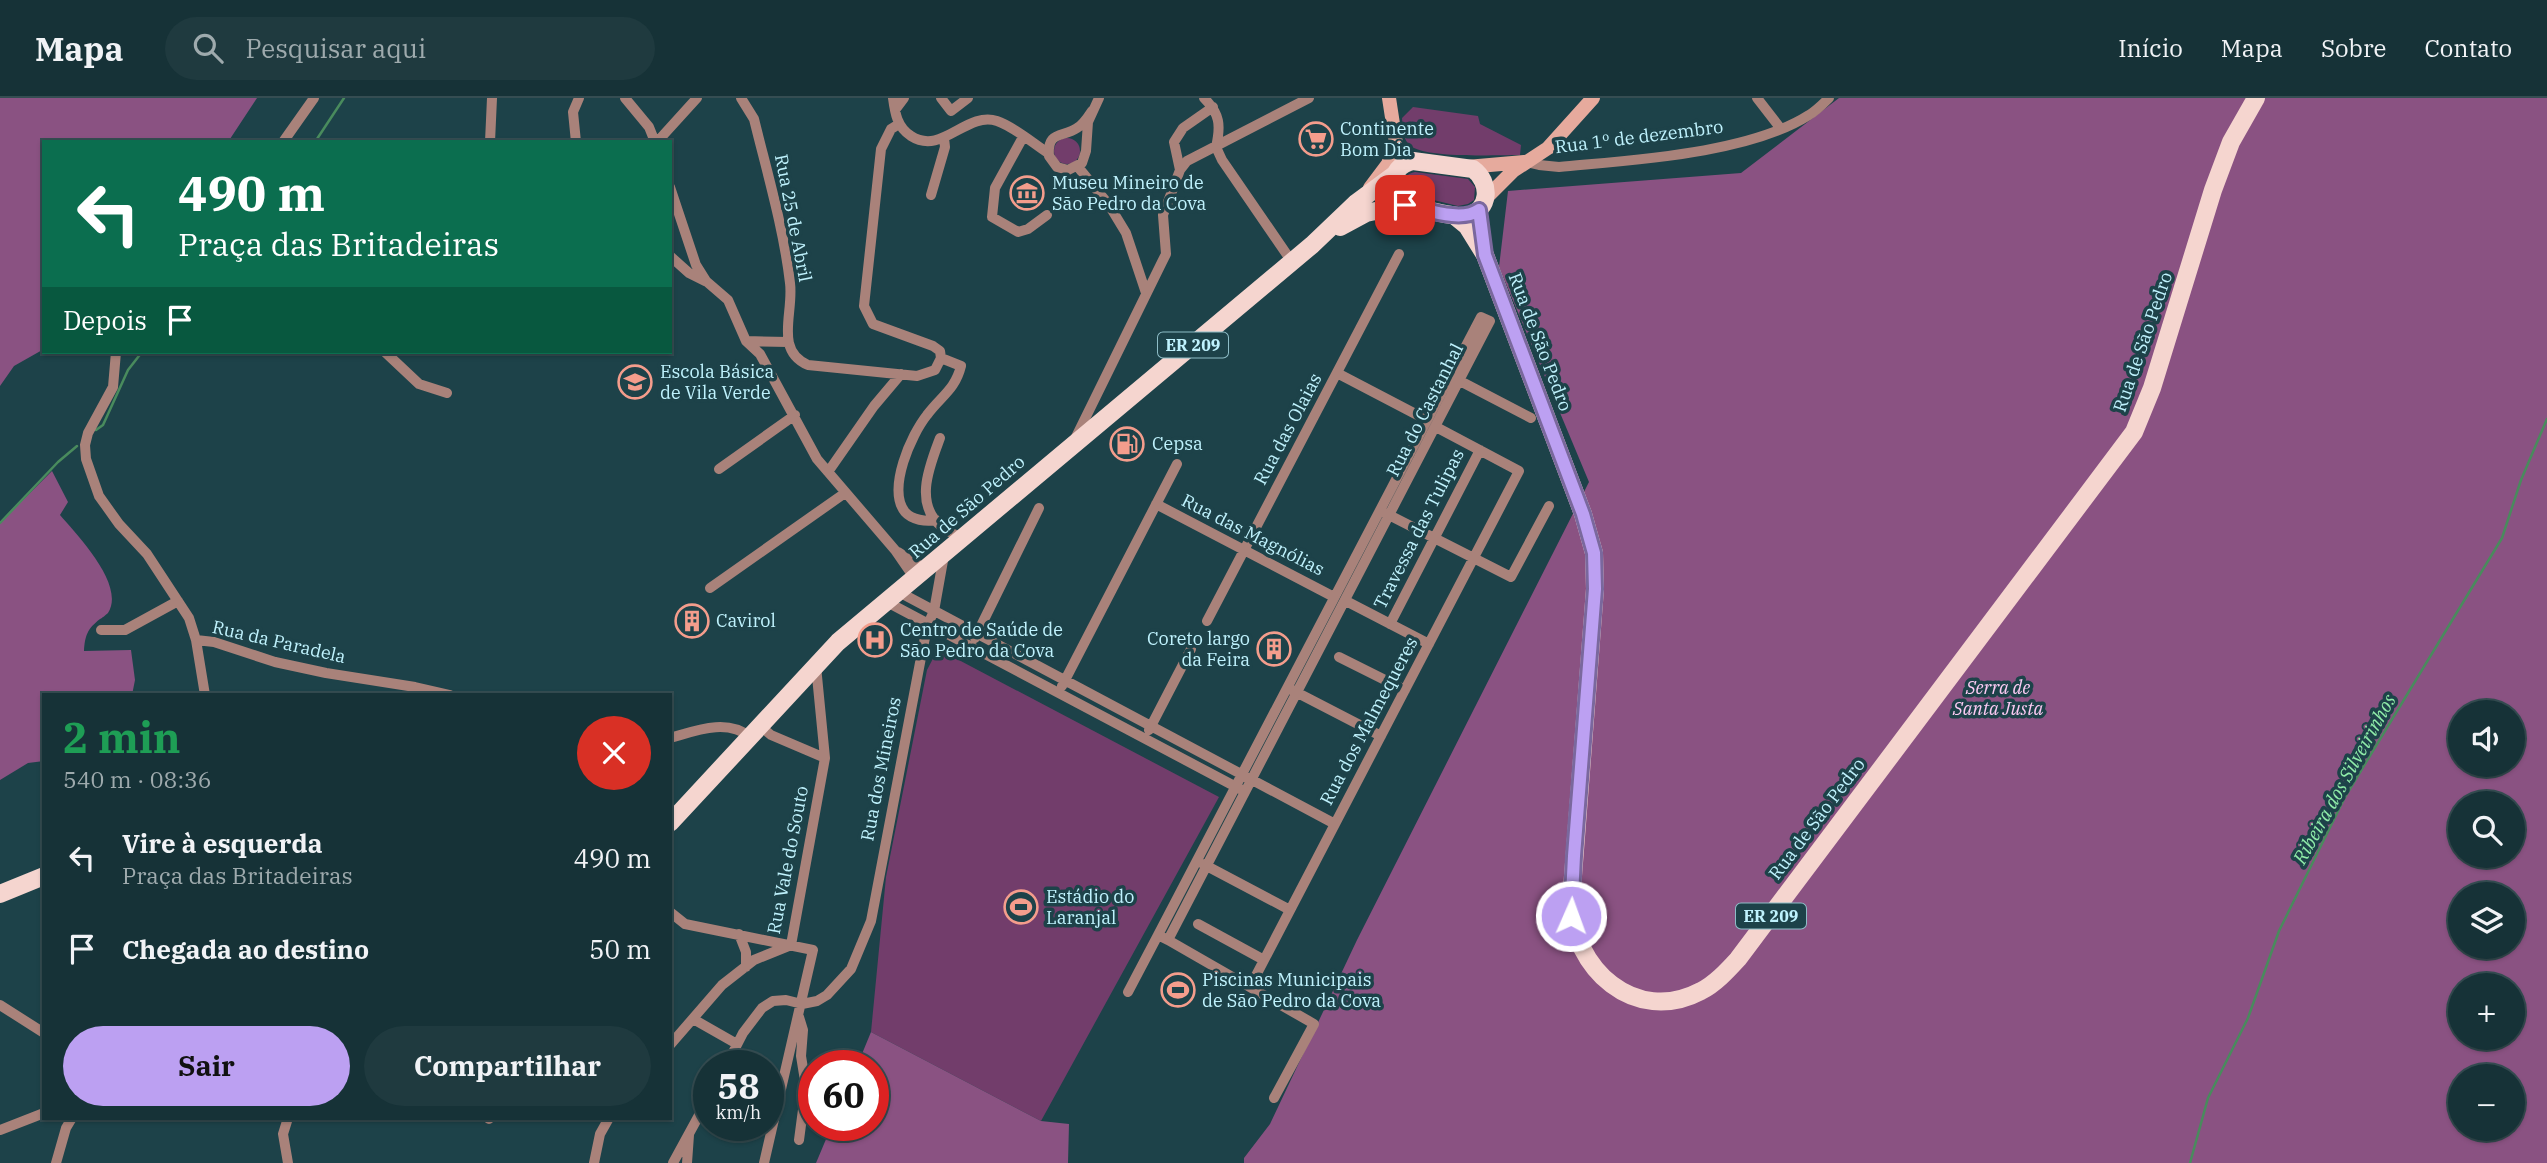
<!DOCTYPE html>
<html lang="pt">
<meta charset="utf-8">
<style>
body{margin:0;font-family:"IBM Plex Serif",serif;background:#1f3a3f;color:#f1f3f6;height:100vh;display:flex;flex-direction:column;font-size:26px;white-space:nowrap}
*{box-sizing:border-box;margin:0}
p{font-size:23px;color:#9eaaad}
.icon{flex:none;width:38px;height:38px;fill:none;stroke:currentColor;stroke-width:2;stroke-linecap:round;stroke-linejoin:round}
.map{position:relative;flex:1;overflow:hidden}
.panel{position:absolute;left:42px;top:595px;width:630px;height:427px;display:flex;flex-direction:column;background:#163237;border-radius:0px;box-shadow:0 2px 5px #0004,0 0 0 2px #354d52}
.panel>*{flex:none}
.banner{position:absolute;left:42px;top:42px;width:630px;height:214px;border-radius:0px;box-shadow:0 2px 5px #0004,0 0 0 2px #354d52;background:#0b6e4f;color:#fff;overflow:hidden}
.tools{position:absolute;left:2448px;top:602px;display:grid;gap:14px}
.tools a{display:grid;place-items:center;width:77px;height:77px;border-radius:50%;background:#163237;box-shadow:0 2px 5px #0004,0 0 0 2px #354d52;font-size:35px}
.speed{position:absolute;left:693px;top:952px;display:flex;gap:14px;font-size:35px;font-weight:700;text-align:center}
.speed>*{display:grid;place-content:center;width:91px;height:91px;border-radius:50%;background:#163237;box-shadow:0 2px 5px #0004,0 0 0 2px #354d52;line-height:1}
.speed small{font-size:18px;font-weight:400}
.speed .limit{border:10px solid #d22;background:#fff;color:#111}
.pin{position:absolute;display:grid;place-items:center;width:60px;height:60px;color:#fff;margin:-30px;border-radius:14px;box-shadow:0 4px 10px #0006}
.me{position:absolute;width:77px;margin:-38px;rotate:2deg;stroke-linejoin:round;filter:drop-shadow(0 0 5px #0008)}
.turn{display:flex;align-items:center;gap:24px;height:147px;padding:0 21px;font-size:32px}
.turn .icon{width:91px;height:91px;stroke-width:2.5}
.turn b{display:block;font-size:49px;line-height:60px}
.then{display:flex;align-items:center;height:66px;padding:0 21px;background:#0003;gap:14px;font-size:26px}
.round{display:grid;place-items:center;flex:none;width:74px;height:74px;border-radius:37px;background:#1f3a3f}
.headline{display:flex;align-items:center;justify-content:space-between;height:119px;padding:0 21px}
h1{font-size:42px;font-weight:800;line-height:52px;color:#1e9e55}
.primary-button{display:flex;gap:14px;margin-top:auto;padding:14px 21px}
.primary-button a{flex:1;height:80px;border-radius:42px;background:#bca0f2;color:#111;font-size:28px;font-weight:800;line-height:80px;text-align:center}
.primary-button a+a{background:#1f3a3f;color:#f1f3f6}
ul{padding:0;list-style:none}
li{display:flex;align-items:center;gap:21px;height:91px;padding:0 21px}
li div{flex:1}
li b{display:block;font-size:26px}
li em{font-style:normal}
header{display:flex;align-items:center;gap:42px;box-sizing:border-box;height:98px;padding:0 35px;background:#163237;border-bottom:2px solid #354d52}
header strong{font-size:33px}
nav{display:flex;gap:38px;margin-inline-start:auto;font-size:24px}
.search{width:490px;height:63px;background:#1f3a3f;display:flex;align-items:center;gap:18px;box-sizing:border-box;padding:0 24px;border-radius:38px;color:#9eaaad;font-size:26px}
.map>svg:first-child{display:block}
.green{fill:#723d6b}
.forest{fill:#8a5282;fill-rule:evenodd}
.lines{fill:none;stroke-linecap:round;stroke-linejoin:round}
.stream{stroke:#498b5d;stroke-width:2.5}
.street{stroke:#a9827a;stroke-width:10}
.secondary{stroke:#e6aa9d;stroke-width:14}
.primary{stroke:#f5d5cf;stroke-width:18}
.route-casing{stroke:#7a689d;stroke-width:18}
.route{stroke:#bca0f2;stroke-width:12}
.labels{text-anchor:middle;stroke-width:7;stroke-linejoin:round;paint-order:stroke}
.shield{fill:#1d4249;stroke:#8ebdc7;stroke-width:2}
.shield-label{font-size:16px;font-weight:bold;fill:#bff2fd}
.poi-label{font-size:18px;fill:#bff2fd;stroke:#1d4249;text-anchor:start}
.street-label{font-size:18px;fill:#bff2fd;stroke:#1d4249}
.park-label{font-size:18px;font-style:italic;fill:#fdcbf4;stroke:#1d4249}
.water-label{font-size:19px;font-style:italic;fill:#8feca9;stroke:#1d4249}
</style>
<header>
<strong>Mapa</strong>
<div class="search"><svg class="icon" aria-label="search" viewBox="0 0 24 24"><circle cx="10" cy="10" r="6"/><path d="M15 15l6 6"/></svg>Pesquisar aqui</div>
<nav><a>Início</a><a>Mapa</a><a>Sobre</a><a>Contato</a></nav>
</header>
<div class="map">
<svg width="2547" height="1065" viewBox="0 0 2547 1065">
<rect width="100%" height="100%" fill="#1d4249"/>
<path class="green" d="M1413,9L1478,18L1480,26L1521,47L1520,57C1495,57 1434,60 1414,50C1402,44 1403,31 1402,20Z
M1054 53a13 13 0 1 1 26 0a13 13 0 1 1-26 0Z
M1415,74L1468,81L1475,89L1474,102L1468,106L1458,108L1409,96L1403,91C1401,81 1406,76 1415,74Z
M938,551L1219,699L1041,1023L871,934L886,779L927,572Z"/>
<path class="forest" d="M0,0H257L228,44H44V251L14,268L0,288Z
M1839,0H2547V1065H1244V1060L1270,1026L1357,842L1589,384L1499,169L1508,93L1741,75ZM2460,614H2513V667H2460ZM2460,705H2513V758H2460ZM2460,796H2513V849H2460ZM2460,887H2513V940H2460ZM2460,978H2513V1031H2460Z
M52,373L68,404L60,417C77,437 126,487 108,515C107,516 101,521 100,521C87,531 85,538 84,553L131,552L135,582L132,597H44V663L28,665L0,682V425Z
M871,934L1041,1023L1069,1026L1068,1065H816L832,1027H873V968H857Z"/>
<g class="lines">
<path class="stream" d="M315,44L344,0
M96,332L103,327L128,272L142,254
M0,425L58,364L77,348
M2190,1065L2208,1000L2248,920L2279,833L2345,699L2502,440L2521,382L2547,321"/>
<path class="street" d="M625,0L649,29L655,44
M741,0L754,21C767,74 784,132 790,185C794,215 774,252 808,267L917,278L935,272L941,260
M893,0C895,15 897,29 911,38C942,58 966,13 997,23C1013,28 1034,46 1048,55
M941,0L951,13L968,0
M1204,0C1220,16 1221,27 1216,49L1222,62L1292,164
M1757,0L1781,31
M895,12L904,0
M1092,13C1088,19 1083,27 1077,30C1063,40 1047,32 1049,58L1057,69L1068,72L1082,65L1086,53L1088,24L1099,0
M899,26L891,31L881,51L864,208L873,226L933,248L940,253L941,260L961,268C955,292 941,298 927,317C911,337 887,391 905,414C912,422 926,424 936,422
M1023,39L995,90L992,119L1018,134L1028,131L1047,117
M283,44L314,0
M490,44L492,0
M576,44L573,14L579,0
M657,44L697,0
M1526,64L1539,67L1559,69C1631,62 1748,56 1809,17C1816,13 1823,6 1829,0
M1078,69L1109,107L1126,135L1146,195
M1180,72L1174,44L1183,30L1213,9
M670,89L696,167L706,183L728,202L746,243L760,256L817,361L895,452L915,481
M931,97L945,49L944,40
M670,158L689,175L705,183
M1481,219L1490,223L1168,842L1158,837Z
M746,243L788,244
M116,254L113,289L88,335L85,347L86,361L99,398L119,426L147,456L189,520L196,542L205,597
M385,254L419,286L447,295
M1337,275L1427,322
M1460,283L1531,320
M940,340C930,367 913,406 942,429C948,434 956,437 962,440
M1075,341L1162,164L1166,156L1163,117L1180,72L1187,63L1309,0
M719,371L795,317
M828,374L874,308L901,276
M1156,406L1334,499
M1385,415L1511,479L1549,408
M898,454L917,466L923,474
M710,490L845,395
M899,494L1335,726
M1346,503L1429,546
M887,504L1240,691
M1207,523L1399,156
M1390,526L1480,352
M101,532H125L178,503
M975,540L1039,410
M196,542L214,544L275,564L326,575L415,589L450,597
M1339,559L1405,592
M1062,588L1177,366
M1292,592L1381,638
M760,628L771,637L825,660
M1149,632L1191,551
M670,640C695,633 727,620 750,639
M1203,766L1290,812
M670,814L685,826L813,852L764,1065
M1198,826L1264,862
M739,836L746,854V869
M1168,842L1314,926L1274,1000
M791,847L825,660L816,568
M1250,889L1519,373L1436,329
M1128,894L1158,837
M0,907L44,935
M693,921L737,946
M670,947L722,887L754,862L791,847
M726,968L743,935L762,910L773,903L786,902L802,906L817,903L827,897L851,871L871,823L923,549L928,526L934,513L944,457
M288,1020L283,1036L288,1065
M488,1020L489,1021
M0,1032L44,1015
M799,1042L806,989L801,958L803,932L799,919
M56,1065L66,1030L72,1020
M594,1065L600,1036L609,1020
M673,1065L709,999
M687,1065L689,1037"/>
<path class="secondary" d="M1389,0L1397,52
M1467,69L1524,64
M1370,90L1388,66L1395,46
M1485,101L1513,73L1548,50L1593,0"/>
<path class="primary" d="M1413,63L1473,71C1491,84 1491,113 1466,118C1457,120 1411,109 1401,104L1392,90C1393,75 1399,66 1413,63Z
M1456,119L1467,128L1485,157L1583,416L1594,455L1595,491L1571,804C1572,870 1635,928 1701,893C1715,886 1727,873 1738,861L2134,334L2152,290L2213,92L2231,44L2256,0
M1340,129L1366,115L1405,107
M670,725L838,544L1312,147L1356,105L1394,77
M0,796L44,778"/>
</g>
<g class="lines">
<defs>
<path id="route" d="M1405,107C1426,111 1461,125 1479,112L1485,157L1583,416L1594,455L1595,491L1574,758L1571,818"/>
</defs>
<use href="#route" class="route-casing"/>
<use href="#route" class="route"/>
</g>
<defs>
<symbol id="supermarket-ring" viewBox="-11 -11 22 22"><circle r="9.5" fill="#1d4249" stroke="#f49d8c" stroke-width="1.5"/><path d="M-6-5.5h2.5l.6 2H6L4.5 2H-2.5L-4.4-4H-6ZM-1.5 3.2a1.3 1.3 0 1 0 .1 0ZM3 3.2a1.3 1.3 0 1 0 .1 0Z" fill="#f49d8c"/></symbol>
<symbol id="museum-ring" viewBox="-11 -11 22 22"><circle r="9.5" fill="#1d4249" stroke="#f49d8c" stroke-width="1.5"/><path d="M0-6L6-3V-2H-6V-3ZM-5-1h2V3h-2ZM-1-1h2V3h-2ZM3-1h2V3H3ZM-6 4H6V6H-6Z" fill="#f49d8c"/></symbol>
<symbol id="school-ring" viewBox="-11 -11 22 22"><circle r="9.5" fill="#1d4249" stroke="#f49d8c" stroke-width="1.5"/><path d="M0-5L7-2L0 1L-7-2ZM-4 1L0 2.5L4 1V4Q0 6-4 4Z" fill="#f49d8c"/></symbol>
<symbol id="fuel-ring" viewBox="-11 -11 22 22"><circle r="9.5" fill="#1d4249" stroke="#f49d8c" stroke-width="1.5"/><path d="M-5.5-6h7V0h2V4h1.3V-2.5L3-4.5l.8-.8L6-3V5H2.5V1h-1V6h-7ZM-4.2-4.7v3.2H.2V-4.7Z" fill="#f49d8c"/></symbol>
<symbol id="building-ring" viewBox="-11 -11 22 22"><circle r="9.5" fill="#1d4249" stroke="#f49d8c" stroke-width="1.5"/><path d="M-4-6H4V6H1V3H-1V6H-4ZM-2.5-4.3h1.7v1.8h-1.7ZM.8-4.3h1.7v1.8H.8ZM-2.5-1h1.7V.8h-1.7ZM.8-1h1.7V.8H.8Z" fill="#f49d8c"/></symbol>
<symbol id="hospital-ring" viewBox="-11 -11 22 22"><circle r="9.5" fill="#1d4249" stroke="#f49d8c" stroke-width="1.5"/><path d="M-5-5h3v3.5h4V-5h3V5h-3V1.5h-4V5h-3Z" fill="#f49d8c"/></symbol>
<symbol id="stadium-ring" viewBox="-11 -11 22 22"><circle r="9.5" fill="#1d4249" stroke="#f49d8c" stroke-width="1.5"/><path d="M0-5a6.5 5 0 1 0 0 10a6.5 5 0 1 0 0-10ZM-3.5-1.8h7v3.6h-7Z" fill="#f49d8c"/></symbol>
</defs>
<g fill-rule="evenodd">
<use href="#supermarket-ring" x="1297" y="22" width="38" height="38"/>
<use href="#museum-ring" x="1008" y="76" width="38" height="38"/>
<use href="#school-ring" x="616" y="265" width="38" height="38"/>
<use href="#fuel-ring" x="1108" y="327" width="38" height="38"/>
<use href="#building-ring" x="673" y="504" width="38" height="38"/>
<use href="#hospital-ring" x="856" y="523" width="38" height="38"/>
<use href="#building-ring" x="1255" y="532" width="38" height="38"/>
<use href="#stadium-ring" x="1002" y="790" width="38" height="38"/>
<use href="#stadium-ring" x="1159" y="873" width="38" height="38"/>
</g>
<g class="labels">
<g class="shield">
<rect x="1158" y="234.5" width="70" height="25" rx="5"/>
<rect x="1736" y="805.5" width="70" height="25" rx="5"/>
</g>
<g class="shield-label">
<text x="1193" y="253">ER 209</text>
<text x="1771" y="824">ER 209</text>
</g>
<g class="poi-label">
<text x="1340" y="37">Continente<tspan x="1340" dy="21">Bom Dia</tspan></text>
<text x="1052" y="91">Museu Mineiro de<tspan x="1052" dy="21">São Pedro da Cova</tspan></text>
<text x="660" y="280">Escola Básica<tspan x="660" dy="21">de Vila Verde</tspan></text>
<text x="1152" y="352">Cepsa</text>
<text x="716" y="529">Cavirol</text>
<text x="900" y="538">Centro de Saúde de<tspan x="900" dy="21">São Pedro da Cova</tspan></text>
<text x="1250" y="547" text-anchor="end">Coreto largo<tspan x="1250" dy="21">da Feira</tspan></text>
<text x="1046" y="805">Estádio do<tspan x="1046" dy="21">Laranjal</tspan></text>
<text x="1202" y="888">Piscinas Municipais<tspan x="1202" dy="21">de São Pedro da Cova</tspan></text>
</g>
<g class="street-label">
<text transform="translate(1639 39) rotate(-7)" y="6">Rua 1º de dezembro</text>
<text transform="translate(793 120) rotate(79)" y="6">Rua 25 de Abril</text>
<text transform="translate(1540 244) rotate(69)" y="6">Rua de São Pedro</text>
<text transform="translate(2143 244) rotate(-71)" y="6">Rua de São Pedro</text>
<text transform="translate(1425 312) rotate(-63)" y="6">Rua do Castanhal</text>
<text transform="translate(1288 331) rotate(-62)" y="6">Rua das Olaias</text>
<text transform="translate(967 409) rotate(-41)" y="6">Rua de São Pedro</text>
<text transform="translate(1419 431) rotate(-63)" y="6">Travessa das Tulipas</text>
<text transform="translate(1253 437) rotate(27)" y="6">Rua das Magnólias</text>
<text transform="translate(279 544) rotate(13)" y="6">Rua da Paradela</text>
<text transform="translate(1369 623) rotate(-62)" y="6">Rua dos Malmequeres</text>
<text transform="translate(881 671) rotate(-79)" y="6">Rua dos Mineiros</text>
<text transform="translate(1817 721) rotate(-53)" y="6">Rua de São Pedro</text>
<text transform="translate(788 762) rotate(-79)" y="6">Rua Vale do Souto</text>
</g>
<g class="park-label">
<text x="1998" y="596">Serra de<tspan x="1998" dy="21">Santa Justa</tspan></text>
</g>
<g class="water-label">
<text transform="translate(2344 681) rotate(-61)" y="7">Ribeira dos Silveirinhos</text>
</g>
</g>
</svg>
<div class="tools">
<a><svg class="icon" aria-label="sound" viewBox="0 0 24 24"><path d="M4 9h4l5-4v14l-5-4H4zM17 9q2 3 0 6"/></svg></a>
<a><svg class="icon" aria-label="search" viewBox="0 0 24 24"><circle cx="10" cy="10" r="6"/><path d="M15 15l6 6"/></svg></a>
<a><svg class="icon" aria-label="layers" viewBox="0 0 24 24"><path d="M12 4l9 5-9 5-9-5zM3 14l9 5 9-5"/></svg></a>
<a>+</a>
<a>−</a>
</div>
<div class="speed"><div>58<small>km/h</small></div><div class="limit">60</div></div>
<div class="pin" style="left:1405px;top:107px;background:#d93025"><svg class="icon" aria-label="arrive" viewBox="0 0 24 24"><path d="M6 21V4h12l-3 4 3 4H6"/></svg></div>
<svg class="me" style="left:1571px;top:818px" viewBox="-20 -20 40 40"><circle r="17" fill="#bca0f2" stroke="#fff" stroke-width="3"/><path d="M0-11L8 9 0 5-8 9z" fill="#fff"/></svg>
<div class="banner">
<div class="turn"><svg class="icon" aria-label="left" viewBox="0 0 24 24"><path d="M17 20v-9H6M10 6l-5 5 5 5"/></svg><div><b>490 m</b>Praça das Britadeiras</div></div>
<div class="then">Depois<svg class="icon" aria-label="arrive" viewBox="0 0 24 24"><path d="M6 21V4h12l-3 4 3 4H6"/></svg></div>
</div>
<section class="panel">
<div class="headline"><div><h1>2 min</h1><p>540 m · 08:36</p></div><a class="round" style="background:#d93025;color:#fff"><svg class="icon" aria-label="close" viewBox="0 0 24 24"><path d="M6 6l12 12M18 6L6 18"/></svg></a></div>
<ul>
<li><svg class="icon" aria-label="left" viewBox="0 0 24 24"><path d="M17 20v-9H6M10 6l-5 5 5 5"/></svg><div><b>Vire à esquerda</b><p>Praça das Britadeiras</p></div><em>490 m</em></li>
<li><svg class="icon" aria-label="arrive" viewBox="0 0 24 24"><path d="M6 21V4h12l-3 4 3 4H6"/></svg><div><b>Chegada ao destino</b></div><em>50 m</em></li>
</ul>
<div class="primary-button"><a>Sair</a><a>Compartilhar</a></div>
</section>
</div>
